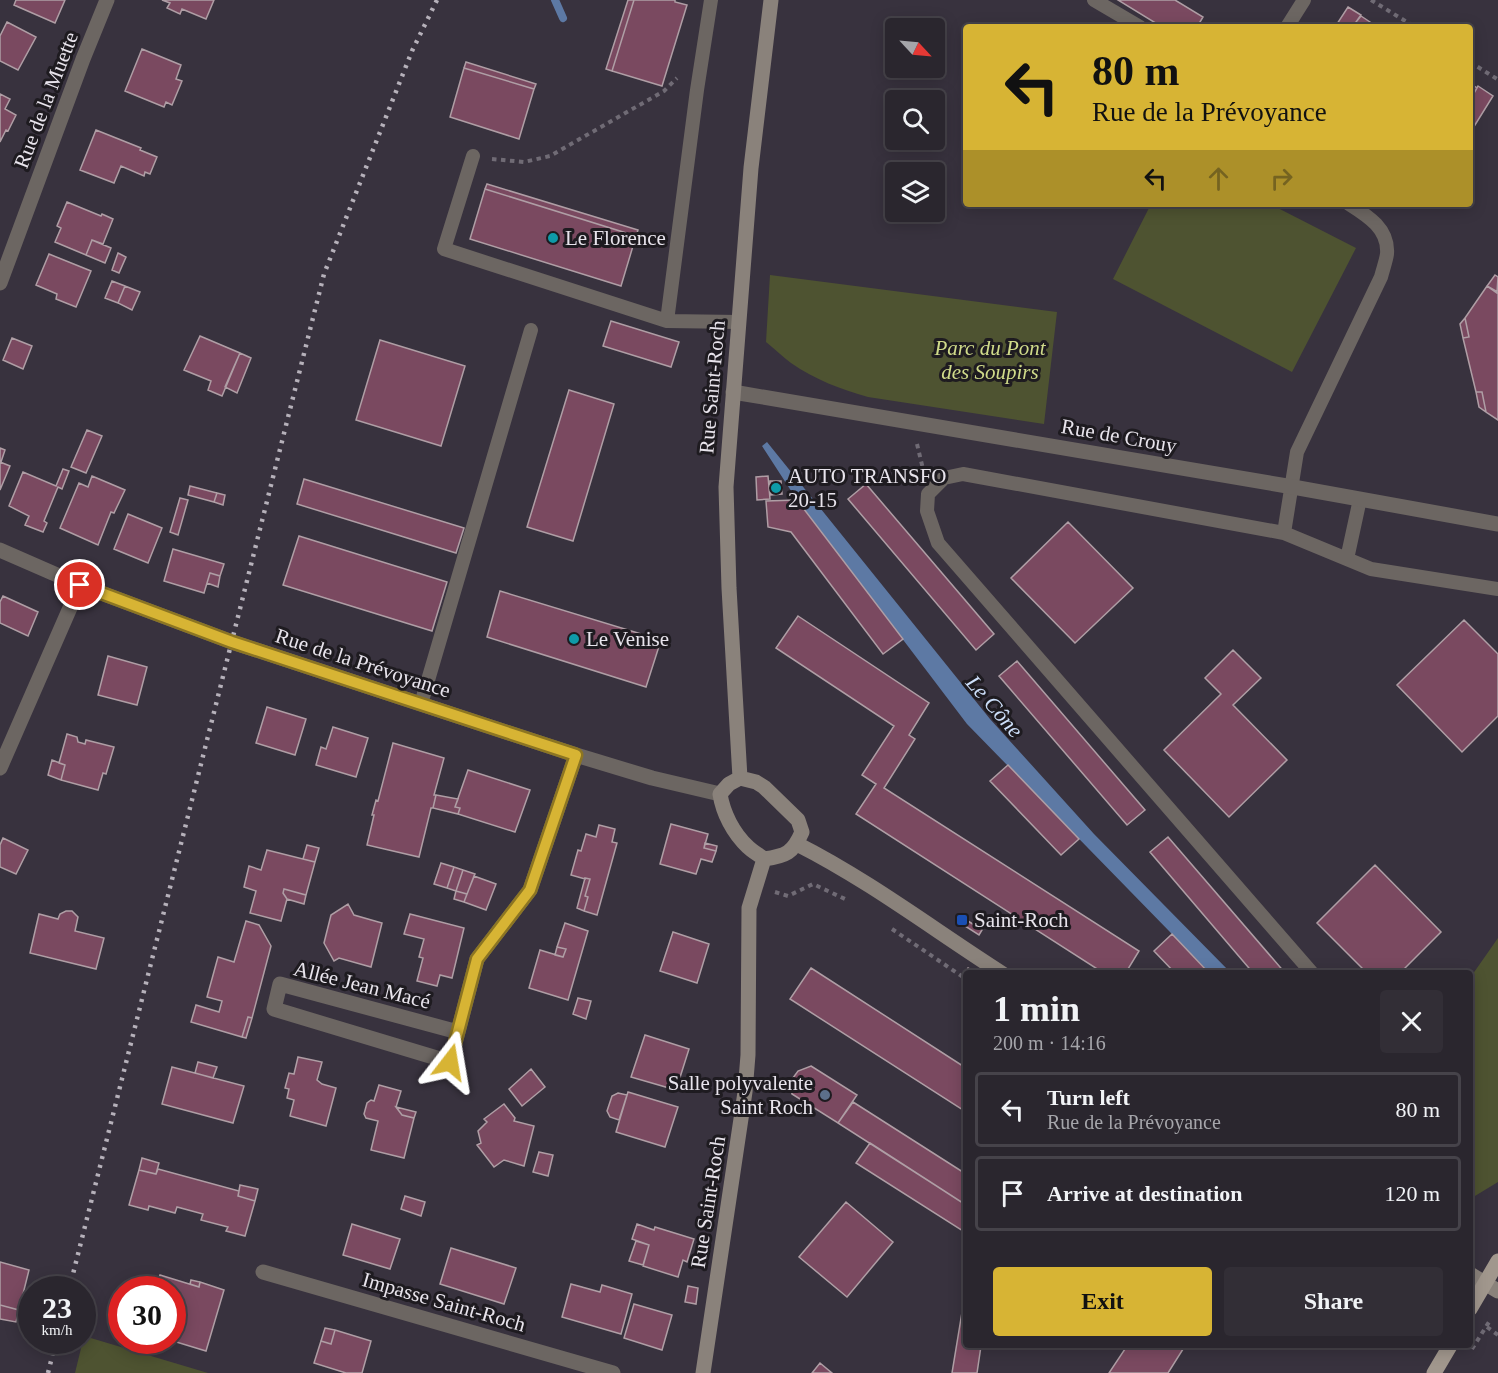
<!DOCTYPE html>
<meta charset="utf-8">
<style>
body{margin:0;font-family:Georgia,serif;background:#322e36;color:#f1f3f6;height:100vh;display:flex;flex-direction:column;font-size:22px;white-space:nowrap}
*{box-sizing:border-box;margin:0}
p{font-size:20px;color:#a5a5aa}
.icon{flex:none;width:33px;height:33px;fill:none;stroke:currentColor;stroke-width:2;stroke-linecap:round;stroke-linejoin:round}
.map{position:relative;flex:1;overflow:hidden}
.panel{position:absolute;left:963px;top:970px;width:510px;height:378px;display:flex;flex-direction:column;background:#2a262e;border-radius:6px;box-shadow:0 3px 15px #0003,0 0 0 2px #46434a}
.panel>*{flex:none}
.guide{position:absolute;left:963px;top:24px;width:510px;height:183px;border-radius:6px;box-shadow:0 3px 15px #0003,0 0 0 2px #46434a;background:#d7b434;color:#111;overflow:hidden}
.needle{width:39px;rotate:116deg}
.buttons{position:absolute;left:885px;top:18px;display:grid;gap:12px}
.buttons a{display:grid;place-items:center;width:60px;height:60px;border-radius:6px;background:#2a262e;box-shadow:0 3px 15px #0003,0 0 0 2px #46434a;font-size:30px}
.speed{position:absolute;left:18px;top:1276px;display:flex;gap:12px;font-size:30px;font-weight:700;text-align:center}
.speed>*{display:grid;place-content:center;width:78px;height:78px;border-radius:50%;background:#2a262e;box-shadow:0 3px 15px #0003,0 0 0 2px #46434a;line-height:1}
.speed small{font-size:15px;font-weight:400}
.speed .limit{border:9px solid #d22;background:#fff;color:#111}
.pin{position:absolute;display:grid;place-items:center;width:51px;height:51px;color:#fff;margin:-26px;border:3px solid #fff;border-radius:50%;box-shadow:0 2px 6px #0007}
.me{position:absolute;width:66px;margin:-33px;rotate:14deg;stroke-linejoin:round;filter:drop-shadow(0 0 4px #0008)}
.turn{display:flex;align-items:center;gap:21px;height:126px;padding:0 30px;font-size:27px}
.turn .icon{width:78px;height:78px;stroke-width:2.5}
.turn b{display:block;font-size:42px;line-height:51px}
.lanes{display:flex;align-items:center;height:57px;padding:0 30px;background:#0003;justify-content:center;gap:30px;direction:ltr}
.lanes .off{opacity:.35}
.round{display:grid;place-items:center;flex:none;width:63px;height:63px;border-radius:6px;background:#322e36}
.summary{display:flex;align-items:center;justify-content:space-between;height:102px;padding:0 30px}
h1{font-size:36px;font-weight:700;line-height:45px}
.action{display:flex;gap:12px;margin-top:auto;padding:12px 30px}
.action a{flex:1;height:69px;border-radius:6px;background:#d7b434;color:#111;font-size:24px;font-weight:700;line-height:69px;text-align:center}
.action a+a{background:#322e36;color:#f1f3f6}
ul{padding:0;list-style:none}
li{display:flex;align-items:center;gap:18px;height:75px;margin:0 12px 9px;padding:0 18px;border:3px solid #46434a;border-radius:6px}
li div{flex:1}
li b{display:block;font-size:22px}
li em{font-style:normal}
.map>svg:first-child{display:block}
.green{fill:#4e5331}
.water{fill:#5d79a4}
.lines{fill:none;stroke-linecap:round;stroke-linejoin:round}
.stream{stroke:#5d79a4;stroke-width:8}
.building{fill:#7a4960;stroke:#af9ea5;stroke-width:1.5}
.path{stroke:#706b75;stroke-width:4;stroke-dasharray:4.5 4.5;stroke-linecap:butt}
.lane{stroke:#6c6662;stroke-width:14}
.street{stroke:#6c6662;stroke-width:15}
.secondary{stroke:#8a827b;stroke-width:15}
.primary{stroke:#a1978d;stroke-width:15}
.rail{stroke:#b6b1ba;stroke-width:4.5;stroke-dasharray:3 6;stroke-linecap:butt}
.route-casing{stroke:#8c7522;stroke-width:15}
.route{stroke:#d7b434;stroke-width:10}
.culture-dot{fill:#0f9aa8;stroke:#1e1b20;stroke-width:2}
.transit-dot{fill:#1a4fb4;stroke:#1e1b20;stroke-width:2}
.service-dot{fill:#5c6f8a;stroke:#1e1b20;stroke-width:2}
.labels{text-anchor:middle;stroke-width:6;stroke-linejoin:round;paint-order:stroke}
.street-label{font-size:21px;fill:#e8e4ec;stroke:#1e1b20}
.poi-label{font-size:21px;fill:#e8e4ec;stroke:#1e1b20;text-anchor:start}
.park-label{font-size:21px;font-style:italic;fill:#d0db8a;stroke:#1e1b20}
.water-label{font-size:22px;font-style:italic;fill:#cddffa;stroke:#1e1b20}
</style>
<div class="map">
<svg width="1498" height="1373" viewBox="0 0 1498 1373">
<rect width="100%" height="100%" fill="#38323e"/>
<path class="green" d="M1151,204H1270L1356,248L1292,372L1113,279Z
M770,275L1057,312L1044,424L868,397C841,389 815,380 791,363C783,357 775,349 766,342Z
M1498,938V1182L1470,1199V978Z
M84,1336L208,1373H75Z"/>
<path class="water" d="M767,442L990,719L1094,834L1231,973H1210L967,724L797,500L762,446Z"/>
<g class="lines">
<path class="stream" d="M555,0L563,18"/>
</g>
<path class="building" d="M16,0H65L55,23L14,5Z
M162,0H214L206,19L182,9L180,14L167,8L170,3Z
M628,0H634L612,71L606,69Z
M634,0H675V2L687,5L662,86L612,71Z
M1118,0H1175L1203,17L1197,27H1162Z
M1348,7L1361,15L1356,22L1364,27H1335Z
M1361,16L1373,24L1372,27H1364L1356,22Z
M7,22L36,37L18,70L0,61V36Z
M142,49L181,65L176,79L182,81L172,105L166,102L164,107L125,91Z
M466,62L536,84L534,89L464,68Z
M464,68L534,89L519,139L450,117Z
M1470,83L1477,88L1473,95L1470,93Z
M1478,86L1493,96L1470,133V93L1473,95Z
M0,94L10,99L5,109L16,115L8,131L6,130L0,142Z
M96,130L141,148L140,150L157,157L150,174L145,172L144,176L121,166L114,183L80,170Z
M487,184L638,230L636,236L485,189Z
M485,189L636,236L621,286L470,239Z
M67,202L101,216L102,214L113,219L103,244L92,240L86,255L55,242L61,228L57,226Z
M92,240L111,248L105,263L86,255Z
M118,253L126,257L119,273L112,270Z
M49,254L91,271L76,307L56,299L57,294L36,285Z
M1495,275L1498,277L1497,293L1487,286Z
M112,281L125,286L118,303L105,298Z
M125,286L140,292L132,310L118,303Z
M1487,286L1498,292V420L1486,412L1482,392H1476L1463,338L1469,337L1465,318Z
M1465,318L1469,337L1463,338L1460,324Z
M611,321L679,342L671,367L603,346Z
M200,336L240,353L222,396L208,390L211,381L184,370Z
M12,338L32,346L23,369L3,360Z
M380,340L465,366L441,446L356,420Z
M240,353L251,358L237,393L225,387Z
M569,390L614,404L573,541L527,527Z
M1476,392H1482L1486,412L1479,407Z
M87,430L102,436L86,473L71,467Z
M0,448L5,450L1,462H0Z
M0,462L10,466L0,490Z
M63,469L69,471L62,489L58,487L44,521L47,523L43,532L25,525L29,516L9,506L23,472L56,486Z
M92,476L125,490L114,513L111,512L98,545L60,528L79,483L88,487Z
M768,476L770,499L757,500L756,477Z
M304,479L464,528L456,553L297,504Z
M770,481H781L782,494L771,495Z
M866,484L994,634L976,650L848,499Z
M190,486L217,493L214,502L188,495Z
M217,493L225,495L223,505L214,502Z
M180,498L188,500L178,535L170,532Z
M797,500L903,639L883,654L791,532L768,527L766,501Z
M128,514L162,528L148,563L114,549Z
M1068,522L1133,588L1075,643L1011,578Z
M299,536L447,582L432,631L283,585Z
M173,549L224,564L220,576L210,573L204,593L164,581Z
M210,573L220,576L218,587L207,583Z
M500,591L661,640L646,687L487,637Z
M3,596L38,612L28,636L0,623V602Z
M798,616L929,703L909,735L915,739L884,788L1139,951L1125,974H1105L856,814L876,784L862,775L894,726L776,648Z
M1464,620L1498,654V716L1462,752L1397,685Z
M1233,650L1261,678L1233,705L1287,760L1229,817L1164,750L1221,694L1205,678Z
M108,656L147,667L137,705L98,695Z
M1017,661L1145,810L1127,825L999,676Z
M267,707L306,719L295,755L256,743Z
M333,727L368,738L356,777L316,765L321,747L326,749Z
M67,734L77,737L78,742L85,744L86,740L114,747L106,774L103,773L98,790L61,780L65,765L59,763Z
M393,743L444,758L434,795H436L433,808H431L419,857L367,845L374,815H372L376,800L378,801Z
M52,760L65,765L61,780L48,775Z
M1008,765L1079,839L1061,855L990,781Z
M468,770L530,790L515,832L458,814L460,808L455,807Z
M436,795L458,799L455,807L460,808L458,814L433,808Z
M671,824L708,834L704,848L716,851L712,862L701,859L696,874L660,864Z
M599,825L615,829L612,842L617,843L597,915L584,911L588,897L585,896L590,879L585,878V879L571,875L578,850L581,851L586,834L596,837Z
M1168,837L1286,974H1254L1150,852Z
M3,838L28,850L16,874L0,867V845Z
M705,843L717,846L716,851L704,848Z
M307,845L319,848L315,862L303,859Z
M267,850L315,862L306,895L284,889L283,893L287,899L281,921L250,913L256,891L244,887L249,866L261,870Z
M441,863L454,867L447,888L434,884Z
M1375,865L1441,932L1399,974H1368L1317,923Z
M454,867L463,870L456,891L447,888Z
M463,870L475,874L467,894L456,891Z
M474,876L496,884L486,910L464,902Z
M585,878L590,879L585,896L588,897L584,911L577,908Z
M284,889L306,895L304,904L287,899L283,893Z
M456,891L467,894L464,902L454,899Z
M348,904L354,915L382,923L371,967L339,958L334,961L324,943L331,915Z
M66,911H72L78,917L75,931L104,938L96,969L30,953L39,914L58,919L60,914Z
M410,914L464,928L452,978L440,975L437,986L417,981L423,958L419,957L424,939L404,934Z
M246,921L259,925L271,946L252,1018L248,1017L242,1037L191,1022L196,1005L219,1012L222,1001L207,997L218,957L234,962Z
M968,921L982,930L979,935L965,926Z
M565,923L588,931L568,1000L529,988L540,950L563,957L566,949L557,947Z
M673,932L709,944L697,983L660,971Z
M1172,934L1210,974H1176L1154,951Z
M557,947L566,949L563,957L555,955Z
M811,968L966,1068V1112L790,999Z
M968,968L978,974H967L966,973Z
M578,998L591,1001L586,1019L573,1014Z
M248,1017L252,1018L246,1038L242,1037Z
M645,1035L689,1049L676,1090L631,1077Z
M298,1057L322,1062L317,1080L322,1084L336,1088L326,1126L290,1116L294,1100L287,1098L289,1089L285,1088L289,1073L294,1074Z
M198,1062L217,1067L213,1078L195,1073Z
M811,1066L857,1095L838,1123L792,1094L790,1082L798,1071Z
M172,1067L244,1086L233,1123L162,1104Z
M531,1069L545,1087L522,1106L509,1089Z
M379,1085L401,1091L396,1107L402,1115L414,1118L404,1158L371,1150L378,1121L366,1118L364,1114L367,1103L371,1100L374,1101Z
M628,1092L678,1107L665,1147L616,1132Z
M618,1093L627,1095L619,1120L610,1117L607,1111L612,1096Z
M853,1102L966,1174V1205L838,1123Z
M504,1104L515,1118L514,1121L534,1126L524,1166L504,1160L494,1167L477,1145L481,1143L478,1131L487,1122L484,1119Z
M396,1107L416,1112L414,1118L402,1115Z
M870,1143L966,1205V1233L856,1163Z
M539,1152L553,1155L548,1176L533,1172Z
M142,1158L159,1163L156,1174L139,1170Z
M158,1169L239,1191L238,1196L255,1201L245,1236L226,1231L228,1227L201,1220L203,1214L177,1207L175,1213L149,1206L148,1210L129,1205L139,1170L156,1174Z
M240,1185L258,1189L255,1201L238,1196Z
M405,1196L425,1202L421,1216L401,1209Z
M846,1202L893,1242L847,1297L799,1257Z
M352,1224L400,1239L390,1269L343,1255Z
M637,1224L654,1230L655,1227L694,1239L687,1262L683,1260L678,1277L643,1266L649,1245L632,1239Z
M636,1241L649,1245L643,1265L629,1261Z
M451,1248L516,1268L504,1304L440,1284Z
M0,1262L29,1270L19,1310L0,1305Z
M160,1275L199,1287L200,1282L224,1290L206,1351L173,1341L179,1321L172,1319V1290H155Z
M191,1280L200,1282L199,1287L190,1284Z
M571,1284L600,1292L602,1285L632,1294L621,1334L562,1317Z
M688,1286L698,1288L696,1304L685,1302Z
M966,1288V1346H981L977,1373H952Z
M634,1304L672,1315L662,1350L624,1338Z
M0,1305L19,1310L16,1322L0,1319Z
M172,1319L179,1321L174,1336H172Z
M325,1328L335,1330L331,1344L321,1341Z
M335,1330L371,1341L362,1373H346L314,1363L321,1341L331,1344Z
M1127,1346H1185L1168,1373H1109Z
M820,1363L832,1373H812Z"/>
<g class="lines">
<path class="path" d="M1371,0L1415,27
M1470,62L1497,79
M492,159L524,162L550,156L664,91L677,78
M917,444L923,469
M775,892L788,896L813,884L845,899
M892,929L966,979
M1487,1327L1498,1335
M1472,1349L1489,1322"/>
<path class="lane" d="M1094,0L1140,27
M1287,27L1304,0
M473,156L444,249L667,321L739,322
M667,321L697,90L711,0
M1284,533L1297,452L1381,277C1383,269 1386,261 1387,254C1389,229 1368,216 1349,204
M1347,559L1360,499
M421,704L531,330
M1313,974L938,543L927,511L928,494L944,478L963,474L1284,533L1371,569L1498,589"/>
<path class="street" d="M0,283L83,59L107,0
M733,392L1293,487L1498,524
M0,550L80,585L232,642L576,755L652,778L720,794
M0,768L80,585
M458,1032L450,1062L274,1009L280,984L458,1032L477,959L530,890L576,755
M263,1272L613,1373"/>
<path class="secondary" d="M740,778L729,588L726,487L751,168L771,0
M740,778L756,782L764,787L798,820L802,832C793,853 786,856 764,859C759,855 752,851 748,847C733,833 723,813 720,794L729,784Z
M797,844C870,881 934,930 1003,974
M1470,1274L1498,1291
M703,1373L745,1092L748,1055L749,908L764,859"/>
<path class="primary" d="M1470,1309L1498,1261
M1434,1373L1450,1346"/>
<path class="rail" d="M69,1290L324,274L412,51L437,0
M48,1373L56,1341"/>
</g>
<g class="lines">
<defs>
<path id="route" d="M80,585L232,642L576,755L530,890L477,959L450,1062"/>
</defs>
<use href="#route" class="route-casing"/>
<use href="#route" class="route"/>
</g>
<g class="culture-dot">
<circle cx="553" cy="238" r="6"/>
<circle cx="776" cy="488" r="6"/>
<circle cx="574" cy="639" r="6"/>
</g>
<rect class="transit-dot" x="956" y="914" width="12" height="12" rx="3"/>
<circle class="service-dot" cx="825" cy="1095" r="6"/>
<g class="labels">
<g class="street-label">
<text transform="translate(46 100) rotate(-69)" y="7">Rue de la Muette</text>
<text transform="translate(712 387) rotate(-85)" y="7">Rue Saint-Roch</text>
<text transform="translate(1119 436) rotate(10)" y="7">Rue de Crouy</text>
<text transform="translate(363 663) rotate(18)" y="7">Rue de la Prévoyance</text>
<text transform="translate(362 985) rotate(14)" y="7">Allée Jean Macé</text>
<text transform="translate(708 1202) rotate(-81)" y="7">Rue Saint-Roch</text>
<text transform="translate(444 1302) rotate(16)" y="7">Impasse Saint-Roch</text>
</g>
<g class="poi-label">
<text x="565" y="245">Le Florence</text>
<text x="788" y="483">AUTO TRANSFO<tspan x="788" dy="24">20-15</tspan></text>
<text x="586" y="646">Le Venise</text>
<text x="974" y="927">Saint-Roch</text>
<text x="813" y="1090" text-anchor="end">Salle polyvalente<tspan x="813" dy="24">Saint Roch</tspan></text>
</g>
<g class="park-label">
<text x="990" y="355">Parc du Pont<tspan x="990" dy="24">des Soupirs</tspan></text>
</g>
<g class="water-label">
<text transform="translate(995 706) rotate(49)" y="8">Le Cône</text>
</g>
</g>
</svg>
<div class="buttons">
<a><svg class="needle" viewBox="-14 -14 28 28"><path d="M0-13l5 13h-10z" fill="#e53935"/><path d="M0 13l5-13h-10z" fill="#a5a5aa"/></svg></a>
<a><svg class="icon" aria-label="search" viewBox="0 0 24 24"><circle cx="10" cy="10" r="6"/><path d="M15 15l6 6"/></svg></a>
<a><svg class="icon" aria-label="layers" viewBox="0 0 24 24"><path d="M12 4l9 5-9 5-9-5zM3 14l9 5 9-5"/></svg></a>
</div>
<div class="speed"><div>23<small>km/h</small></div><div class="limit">30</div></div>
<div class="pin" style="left:80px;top:585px;background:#d93025"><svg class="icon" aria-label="arrive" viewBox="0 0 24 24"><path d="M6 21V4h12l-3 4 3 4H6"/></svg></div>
<svg class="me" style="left:450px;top:1062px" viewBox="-20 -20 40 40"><path d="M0-17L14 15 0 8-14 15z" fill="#d7b434" stroke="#fff" stroke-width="4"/></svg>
<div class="guide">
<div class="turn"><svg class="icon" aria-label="left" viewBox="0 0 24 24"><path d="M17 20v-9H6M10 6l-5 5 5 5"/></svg><div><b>80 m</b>Rue de la Prévoyance</div></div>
<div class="lanes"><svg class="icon" aria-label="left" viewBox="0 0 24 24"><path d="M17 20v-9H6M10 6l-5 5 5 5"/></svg><svg class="icon off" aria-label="ahead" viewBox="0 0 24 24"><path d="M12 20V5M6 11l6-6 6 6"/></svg><svg class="icon off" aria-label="right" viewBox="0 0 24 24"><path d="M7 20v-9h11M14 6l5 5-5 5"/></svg></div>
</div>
<section class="panel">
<div class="summary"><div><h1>1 min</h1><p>200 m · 14:16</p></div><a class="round"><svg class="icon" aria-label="close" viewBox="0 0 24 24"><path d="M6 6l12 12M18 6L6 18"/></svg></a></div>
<ul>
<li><svg class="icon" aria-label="left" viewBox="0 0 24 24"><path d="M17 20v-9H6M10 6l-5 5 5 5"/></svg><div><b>Turn left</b><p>Rue de la Prévoyance</p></div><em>80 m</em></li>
<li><svg class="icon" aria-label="arrive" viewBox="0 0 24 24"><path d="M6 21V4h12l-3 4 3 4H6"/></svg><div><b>Arrive at destination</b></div><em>120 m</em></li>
</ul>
<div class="action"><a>Exit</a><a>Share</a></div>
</section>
</div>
